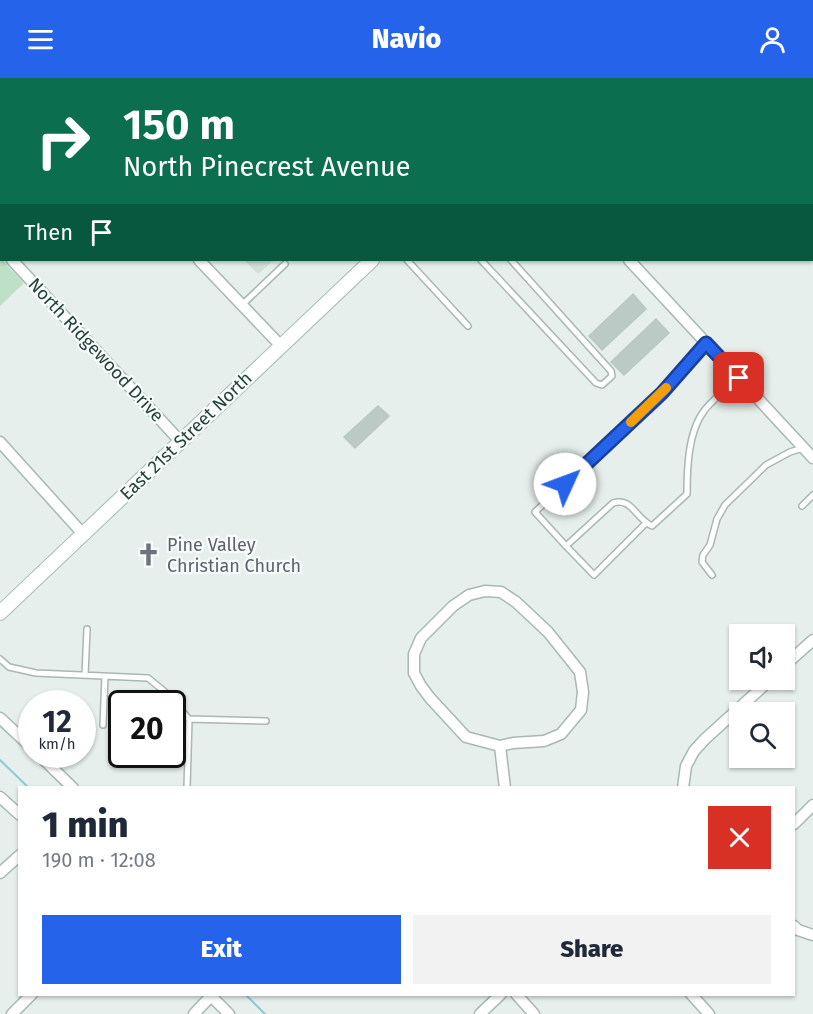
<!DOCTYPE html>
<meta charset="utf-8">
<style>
body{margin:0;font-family:"Fira Sans",sans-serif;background:#f2f2f3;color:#1f2937;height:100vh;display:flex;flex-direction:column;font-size:22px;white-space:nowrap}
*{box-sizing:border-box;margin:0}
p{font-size:20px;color:#747a83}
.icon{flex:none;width:33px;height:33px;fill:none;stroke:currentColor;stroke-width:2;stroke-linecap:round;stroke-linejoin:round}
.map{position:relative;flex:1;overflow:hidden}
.sheet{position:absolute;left:18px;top:708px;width:777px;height:210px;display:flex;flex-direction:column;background:#fff;border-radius:0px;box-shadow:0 2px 4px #0004}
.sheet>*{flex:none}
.top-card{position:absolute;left:0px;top:0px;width:813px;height:183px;box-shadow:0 2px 4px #0004;background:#0b6e4f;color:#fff;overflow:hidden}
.tools{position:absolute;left:729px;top:546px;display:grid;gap:12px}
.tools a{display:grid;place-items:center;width:66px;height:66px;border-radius:0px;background:#fff;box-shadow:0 2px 4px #0004;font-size:30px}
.speed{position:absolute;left:18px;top:612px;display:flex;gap:12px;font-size:30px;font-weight:700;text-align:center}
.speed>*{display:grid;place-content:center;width:78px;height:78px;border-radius:50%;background:#fff;box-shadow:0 2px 4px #0004;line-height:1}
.speed small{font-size:15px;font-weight:400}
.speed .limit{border:3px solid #111;border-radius:9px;background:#fff;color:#111}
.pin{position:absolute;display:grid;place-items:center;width:51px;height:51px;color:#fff;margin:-26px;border-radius:12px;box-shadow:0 3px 9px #0006}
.me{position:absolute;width:66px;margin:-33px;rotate:47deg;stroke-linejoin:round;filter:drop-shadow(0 0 4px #0008)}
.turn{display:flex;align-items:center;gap:21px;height:126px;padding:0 24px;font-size:27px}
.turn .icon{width:78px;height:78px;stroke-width:2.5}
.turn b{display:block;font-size:42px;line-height:51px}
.then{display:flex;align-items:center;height:57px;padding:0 24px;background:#0003;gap:12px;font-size:22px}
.round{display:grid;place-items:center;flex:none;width:63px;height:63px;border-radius:0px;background:#f2f2f3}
.head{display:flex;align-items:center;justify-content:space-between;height:102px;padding:0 24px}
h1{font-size:36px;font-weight:800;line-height:45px}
.cta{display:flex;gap:12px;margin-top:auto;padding:12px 24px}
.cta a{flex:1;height:69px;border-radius:0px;background:#2563eb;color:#fff;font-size:24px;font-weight:800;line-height:69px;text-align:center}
.cta a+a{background:#f2f2f3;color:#1f2937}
header{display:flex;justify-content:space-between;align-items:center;height:78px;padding:0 24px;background:#2563eb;color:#fff;font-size:27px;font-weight:800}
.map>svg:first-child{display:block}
.built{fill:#d4dfda}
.green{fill:#bfe0c8}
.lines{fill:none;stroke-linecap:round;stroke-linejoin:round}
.stream{stroke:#8ec9d4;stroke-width:2}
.building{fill:#bbcac4;stroke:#b8c9c2;stroke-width:1.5}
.service-casing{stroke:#a8b8b2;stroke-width:8}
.minor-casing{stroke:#a8b8b2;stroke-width:13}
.secondary-casing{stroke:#a4bbb3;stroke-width:16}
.service{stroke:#fff;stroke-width:5}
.minor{stroke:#fff;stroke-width:10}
.secondary{stroke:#fff;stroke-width:14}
.route-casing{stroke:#184099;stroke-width:15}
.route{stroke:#2563eb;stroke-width:10}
.slow{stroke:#f59e0b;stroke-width:10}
.labels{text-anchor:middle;stroke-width:4.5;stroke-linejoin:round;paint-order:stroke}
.street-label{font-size:18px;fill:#24423a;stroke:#f7fbf9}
.worship-label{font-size:18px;fill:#5b616d;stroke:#f7fbf9;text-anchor:start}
</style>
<header><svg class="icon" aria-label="menu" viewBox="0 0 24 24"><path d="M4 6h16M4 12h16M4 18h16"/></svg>Navio<svg class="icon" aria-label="person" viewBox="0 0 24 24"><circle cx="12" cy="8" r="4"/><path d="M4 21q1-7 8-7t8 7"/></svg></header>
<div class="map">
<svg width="813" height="936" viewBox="0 0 813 936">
<rect width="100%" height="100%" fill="#e6efeb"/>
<path class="built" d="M244,182H274L258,196Z"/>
<path class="green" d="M0,180L24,205L0,228Z"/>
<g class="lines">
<path class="stream" d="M0,682L29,710
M245,916L265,936"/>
</g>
<path class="building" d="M633,216L646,231L602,272L589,258Z
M656,241L669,255L624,297L611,284Z
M378,328L389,338L355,370L344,359Z"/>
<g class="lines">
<defs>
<path id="service" d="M591,0L593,2
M498,2V0
M630,2L631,0
M785,2L787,0
M812,129L813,127
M407,182L468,248
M481,182L596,305L602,307L612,298L611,293L511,182
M242,227L285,186
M706,265L662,315L535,434L566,468L613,425C632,419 635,440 652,448L687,416C687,391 688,354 704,333C711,323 729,309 738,300
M802,428L813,417
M566,468L594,497L646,445
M712,497L702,484L703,477L710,467L717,441L725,427L766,387L790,374L803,370
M0,581L9,589L36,595L148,600L164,613L189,641L266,643
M85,597L87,551
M103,647L105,598
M187,710L189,641"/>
<path id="minor" d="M218,0L220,2
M146,2L147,0
M0,86L2,85
M0,169L2,170
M12,182L180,363
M199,182L281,268
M629,182L813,380
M0,364L83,456
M485,513L501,514L516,524L548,554L580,594L583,614L581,632L561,656L544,663L513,665L500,668L466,659L430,620L421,608L414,595V576L421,560L453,528L469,517Z
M784,588L813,562
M0,640L32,670
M500,668L505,710
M38,676L73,710
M683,710L686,688L694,673L705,661L770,602
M0,719L20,737
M794,746L813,727
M0,795L20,777
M794,848L798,852L813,857
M209,916L229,936
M516,916L534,936
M691,916L709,936
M12,936L32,916
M194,936L211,918
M480,936L501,916"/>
<path id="secondary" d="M568,2L570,0
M0,535L372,182"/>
</defs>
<use href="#service" class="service-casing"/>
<use href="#minor" class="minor-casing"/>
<use href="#secondary" class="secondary-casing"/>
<use href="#service" class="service"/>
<use href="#minor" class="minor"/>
<use href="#secondary" class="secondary"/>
</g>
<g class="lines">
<defs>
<path id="route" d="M565,406L662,315L706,265L739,300"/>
</defs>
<use href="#route" class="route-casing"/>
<use href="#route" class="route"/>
<path class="slow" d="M631,344L666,310"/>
</g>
<defs>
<symbol id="church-bare" viewBox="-9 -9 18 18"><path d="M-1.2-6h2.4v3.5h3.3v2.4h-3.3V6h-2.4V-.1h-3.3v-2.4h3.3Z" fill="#6b7280" stroke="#f7fbf9" stroke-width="2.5" paint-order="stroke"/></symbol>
</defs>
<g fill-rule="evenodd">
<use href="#church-bare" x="132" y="460" width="33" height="33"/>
</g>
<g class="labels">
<g class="street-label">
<text transform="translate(96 272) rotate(47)" y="6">North Ridgewood Drive</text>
<text transform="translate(186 358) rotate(-44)" y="6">East 21st Street North</text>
</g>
<g class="worship-label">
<text x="167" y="473">Pine Valley<tspan x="167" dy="21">Christian Church</tspan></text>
</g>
</g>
</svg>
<div class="tools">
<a><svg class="icon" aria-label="sound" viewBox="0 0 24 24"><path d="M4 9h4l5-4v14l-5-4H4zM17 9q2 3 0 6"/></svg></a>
<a><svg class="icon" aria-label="search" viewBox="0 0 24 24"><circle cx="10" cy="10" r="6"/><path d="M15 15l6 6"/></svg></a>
</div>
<div class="speed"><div>12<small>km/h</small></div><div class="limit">20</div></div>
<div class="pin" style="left:739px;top:300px;background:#d93025"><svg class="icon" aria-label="arrive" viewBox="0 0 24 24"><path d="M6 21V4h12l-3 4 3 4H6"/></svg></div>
<svg class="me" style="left:565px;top:406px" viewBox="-20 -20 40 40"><circle r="19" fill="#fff"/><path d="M0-13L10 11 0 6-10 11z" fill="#2563eb"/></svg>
<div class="top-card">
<div class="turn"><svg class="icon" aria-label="right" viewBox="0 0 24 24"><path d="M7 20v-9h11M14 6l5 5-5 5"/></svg><div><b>150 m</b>North Pinecrest Avenue</div></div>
<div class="then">Then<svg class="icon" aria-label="arrive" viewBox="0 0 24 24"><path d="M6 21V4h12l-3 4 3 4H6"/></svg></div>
</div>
<section class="sheet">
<div class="head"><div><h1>1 min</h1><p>190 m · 12:08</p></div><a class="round" style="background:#d93025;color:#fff"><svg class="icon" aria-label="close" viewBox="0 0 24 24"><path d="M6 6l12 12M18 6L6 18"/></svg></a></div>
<div class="cta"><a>Exit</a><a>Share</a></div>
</section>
</div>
